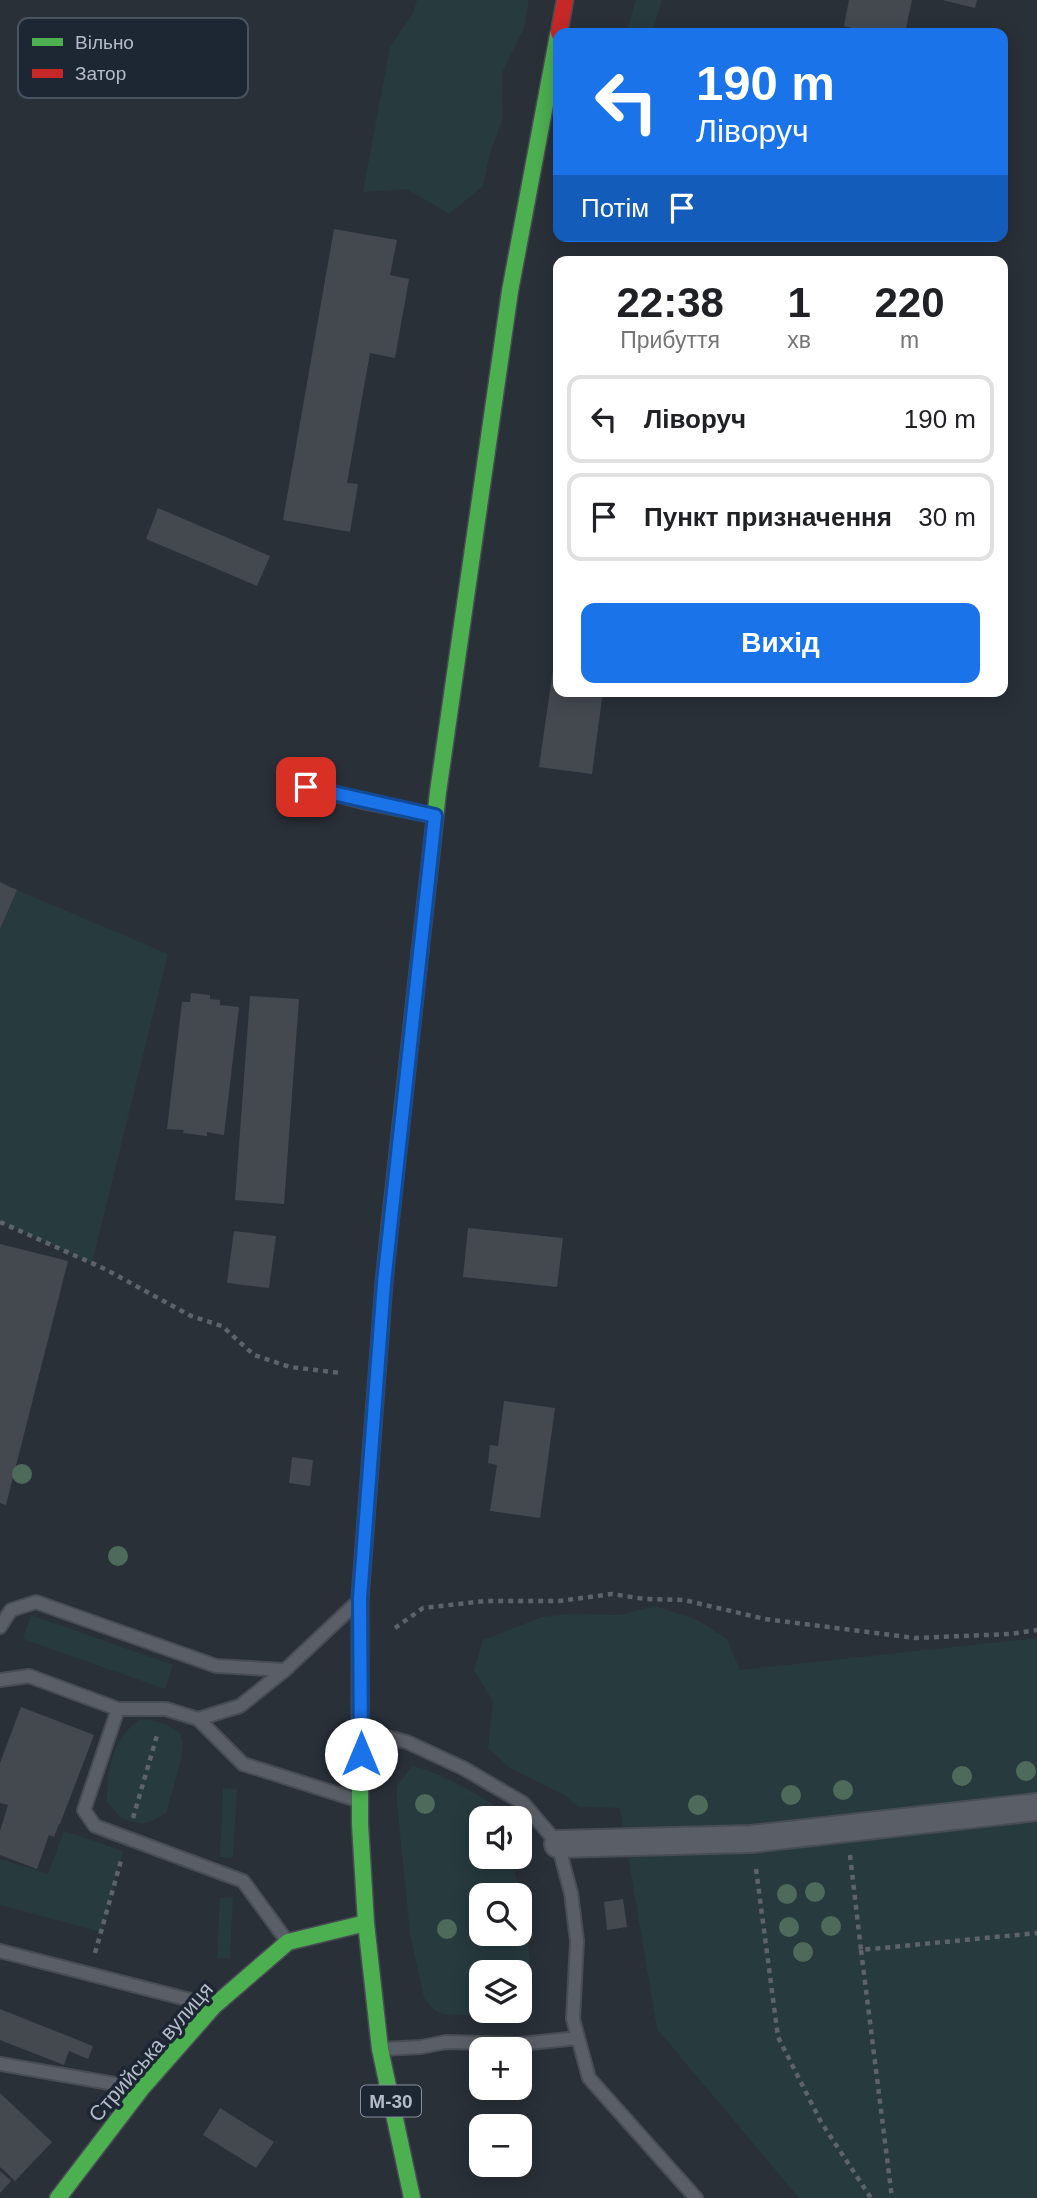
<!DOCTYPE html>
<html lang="uk">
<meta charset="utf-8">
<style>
body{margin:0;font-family:Helvetica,sans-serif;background:#f6f6f6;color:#202124;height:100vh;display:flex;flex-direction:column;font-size:26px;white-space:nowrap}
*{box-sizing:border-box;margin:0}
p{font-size:23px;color:#757577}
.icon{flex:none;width:38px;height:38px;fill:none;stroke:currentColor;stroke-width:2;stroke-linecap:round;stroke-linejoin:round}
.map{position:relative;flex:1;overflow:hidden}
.side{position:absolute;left:553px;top:256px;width:455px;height:441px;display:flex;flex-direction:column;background:#fff;border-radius:14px;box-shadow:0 4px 18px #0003}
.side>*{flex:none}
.hud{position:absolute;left:553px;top:28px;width:455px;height:214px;border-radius:14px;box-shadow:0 4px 18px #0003;background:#1a73e8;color:#fff;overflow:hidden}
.buttons{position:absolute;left:469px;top:1806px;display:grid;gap:14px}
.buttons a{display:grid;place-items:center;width:63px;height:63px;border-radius:14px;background:#fff;box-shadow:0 4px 18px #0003;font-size:35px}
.pin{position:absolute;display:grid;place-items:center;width:60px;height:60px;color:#fff;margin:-30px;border-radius:14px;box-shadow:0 4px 10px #0006}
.me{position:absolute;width:77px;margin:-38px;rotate:0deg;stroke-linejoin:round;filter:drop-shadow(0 0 5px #0008)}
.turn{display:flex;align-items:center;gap:24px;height:147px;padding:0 28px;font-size:32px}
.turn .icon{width:91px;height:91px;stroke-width:2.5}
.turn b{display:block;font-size:49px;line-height:60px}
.then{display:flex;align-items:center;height:66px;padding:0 28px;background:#0003;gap:14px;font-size:26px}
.eta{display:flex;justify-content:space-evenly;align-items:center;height:119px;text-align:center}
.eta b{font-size:42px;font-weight:700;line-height:49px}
.button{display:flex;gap:14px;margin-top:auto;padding:14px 28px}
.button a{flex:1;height:80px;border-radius:14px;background:#1a73e8;color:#fff;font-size:28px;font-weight:700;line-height:80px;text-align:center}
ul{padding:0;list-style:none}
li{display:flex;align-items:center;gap:21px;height:88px;margin:0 14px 10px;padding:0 14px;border:4px solid #e0e0e0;border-radius:14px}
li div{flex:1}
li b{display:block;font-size:26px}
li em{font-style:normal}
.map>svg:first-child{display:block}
.green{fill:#273a3e;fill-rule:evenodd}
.building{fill:#444950}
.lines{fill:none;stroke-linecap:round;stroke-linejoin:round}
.lane-casing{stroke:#484c53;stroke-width:16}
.street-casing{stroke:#484c53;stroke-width:30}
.fast-casing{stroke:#484c53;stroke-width:19}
.jam-casing{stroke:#484c53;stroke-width:19}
.path{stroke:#5d636a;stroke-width:4.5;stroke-dasharray:5 5;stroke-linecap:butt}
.lane{stroke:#5a5e66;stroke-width:12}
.street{stroke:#5a5e66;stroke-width:26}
.fast{stroke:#4caf50;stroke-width:16}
.jam{stroke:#c62828;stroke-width:16}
.tree{fill:#4e6a5a}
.route-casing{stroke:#114b97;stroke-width:18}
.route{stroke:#1a73e8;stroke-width:12}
.labels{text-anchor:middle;stroke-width:7;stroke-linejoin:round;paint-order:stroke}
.shield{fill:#1d2633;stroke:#878f9c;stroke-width:2}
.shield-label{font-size:19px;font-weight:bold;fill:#b4bcc9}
.street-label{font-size:21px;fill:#b4bcc9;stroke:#1d2633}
.key{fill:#1d2633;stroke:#4a5360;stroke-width:2}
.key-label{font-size:19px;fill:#b4bcc9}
</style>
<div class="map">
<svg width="1037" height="2198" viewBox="0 0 1037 2198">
<rect width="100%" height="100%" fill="#2a3038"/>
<path class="green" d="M417,0H529L524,28L502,73L503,118L490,153L483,186L449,214L407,189L363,192L390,47L413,13Z
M636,0H662L652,33H626Z
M17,890L168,954L92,1263L0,1222V929Z
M655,1606L697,1620L727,1639L740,1670L1037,1638V2198H799L657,2029L620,1808L579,1807L564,1795L510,1768L488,1748L493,1702L474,1670L483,1640L542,1617L571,1614L620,1615Z
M31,1615L173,1665L165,1689L23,1639Z
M140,1719C156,1720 167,1724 180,1733L183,1743L181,1760L166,1813L152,1821L141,1824L121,1818L107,1802C107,1768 112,1740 140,1719Z
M412,1766C439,1771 484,1798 508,1814V1818H481V1857H510L525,1907L532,1989L531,2006L524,2012L499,2017L443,2014L434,2010L424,1998L410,1933L397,1804V1785ZM481,1895H520V1934H481ZM481,1972H520V2011H481Z
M223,1788L237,1789L233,1858L220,1857Z
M64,1831L123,1851L102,1932L0,1905V1859L48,1874Z
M220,1898H233L230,1959L217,1958Z"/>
<path class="building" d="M849,0H912L905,33H874L844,26Z
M942,0H977L975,8Z
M334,229L397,240L390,275L409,279L395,358L370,353L347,483L358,484L350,532L283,520Z
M158,508L270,556L257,586L146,539Z
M557,642H558V691H603L592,774L539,767Z
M0,882L17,890L0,929Z
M191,993L210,995V999L220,1000V1005L239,1007L224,1135L207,1132V1136L183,1133L184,1130L167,1129L182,1002H190Z
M250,996L299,999L284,1204L235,1200Z
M468,1228L563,1238L557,1287L463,1277Z
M234,1231L276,1236L269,1288L227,1283Z
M0,1244L68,1261L6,1505L0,1503Z
M504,1401L555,1408L540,1518L490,1511L497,1465L488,1463L490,1445L498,1446Z
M292,1457L313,1460L310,1486L289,1483Z
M21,1707L94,1735L60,1824H59L54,1837L49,1835L37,1869L0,1855V1831L8,1805L0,1803V1763Z
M623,1899L627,1927L607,1930L604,1902Z
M0,2009L93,2046L88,2059L69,2051L64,2065L0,2040Z
M0,2093L52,2142L15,2181L0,2167Z
M220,2108L274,2142L256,2168L203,2135Z
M0,2171L11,2181L0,2193Z"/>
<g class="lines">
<defs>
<path id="lane" d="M285,782L367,803L431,816
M0,1627L11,1610L36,1602L216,1666L285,1670
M0,1680L29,1676L118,1709
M198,1719L240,1706L285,1670L353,1606
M363,1731L407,1742L463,1768L523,1803L558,1844L571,1893L577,1941L573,2019L589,2078L696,2198
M287,1941L243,1881L95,1826L84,1810L118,1709H166L198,1719L243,1764L357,1800
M0,1951L210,2005
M383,2049L421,2047L446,2042L520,2044L578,2038
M0,2064L138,2088"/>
<path id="street" d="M558,1844L751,1839L1037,1807"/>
<path id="fast" d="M420,952L438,792L510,291L558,35
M390,1224L384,1283L360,1598V1824L366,1923L380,2049L412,2198
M58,2198L142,2088L214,2006L288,1942L366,1923"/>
<path id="jam" d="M559,33L565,0
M390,1224L420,952"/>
</defs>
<use href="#lane" class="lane-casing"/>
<use href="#street" class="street-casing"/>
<use href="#fast" class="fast-casing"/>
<use href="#jam" class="jam-casing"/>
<path class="path" d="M0,1222L105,1269L191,1316L222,1326L254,1355L290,1367L341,1373
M395,1628L423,1608L485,1601H559L612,1594L645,1599L684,1600L765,1619L915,1638L1010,1634L1037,1630
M133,1818L158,1732
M850,1855L861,1950L1037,1933
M756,1869L778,2037L821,2122L871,2198
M861,1950L892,2198
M95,1953L122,1857"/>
<use href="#lane" class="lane"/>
<use href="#street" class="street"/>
<use href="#fast" class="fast"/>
<use href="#jam" class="jam"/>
</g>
<g class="tree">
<circle cx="22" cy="1474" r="10"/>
<circle cx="118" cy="1556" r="10"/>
<circle cx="1026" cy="1771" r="10"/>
<circle cx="962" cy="1776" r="10"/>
<circle cx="843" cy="1790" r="10"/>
<circle cx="791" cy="1795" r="10"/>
<circle cx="425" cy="1804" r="10"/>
<circle cx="698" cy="1805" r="10"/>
<circle cx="815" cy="1892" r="10"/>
<circle cx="787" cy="1894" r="10"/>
<circle cx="831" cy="1926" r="10"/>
<circle cx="789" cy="1927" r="10"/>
<circle cx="447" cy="1929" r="10"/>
<circle cx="803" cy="1952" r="10"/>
</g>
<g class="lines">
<defs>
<path id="route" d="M306,787L435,816L384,1283L360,1598L361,1754"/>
</defs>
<use href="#route" class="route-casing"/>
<use href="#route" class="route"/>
</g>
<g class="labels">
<rect class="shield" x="361" y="2085.5" width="60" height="31" rx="5"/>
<g class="shield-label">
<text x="391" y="2108">М-30</text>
</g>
<g class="street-label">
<text transform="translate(151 2052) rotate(-49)" y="7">Стрийська вулиця</text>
</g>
</g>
<rect x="18" y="18" width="230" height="80" rx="10" class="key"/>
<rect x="32" y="38" width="31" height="8" fill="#4caf50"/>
<rect x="32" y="69" width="31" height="9" fill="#c62828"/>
<g class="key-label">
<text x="75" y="49">Вільно</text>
<text x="75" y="80">Затор</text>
</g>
</svg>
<div class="buttons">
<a><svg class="icon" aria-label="sound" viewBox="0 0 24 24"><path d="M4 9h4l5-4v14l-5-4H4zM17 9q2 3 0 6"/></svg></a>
<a><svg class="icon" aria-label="search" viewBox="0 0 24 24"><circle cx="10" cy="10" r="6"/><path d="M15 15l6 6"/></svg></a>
<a><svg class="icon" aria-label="layers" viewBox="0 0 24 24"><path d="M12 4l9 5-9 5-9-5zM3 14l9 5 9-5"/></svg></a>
<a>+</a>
<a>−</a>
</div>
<div class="pin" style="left:306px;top:787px;background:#d93025"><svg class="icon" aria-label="arrive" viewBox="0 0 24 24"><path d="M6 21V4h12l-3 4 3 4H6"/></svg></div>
<svg class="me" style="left:361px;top:1754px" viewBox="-20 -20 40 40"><circle r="19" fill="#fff"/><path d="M0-13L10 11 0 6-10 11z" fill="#1a73e8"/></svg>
<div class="hud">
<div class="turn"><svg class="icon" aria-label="left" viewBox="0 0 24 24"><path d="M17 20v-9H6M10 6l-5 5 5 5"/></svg><div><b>190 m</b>Ліворуч</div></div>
<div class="then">Потім<svg class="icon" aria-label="arrive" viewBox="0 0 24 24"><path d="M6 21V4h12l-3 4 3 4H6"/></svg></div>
</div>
<section class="side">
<div class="eta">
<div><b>22:38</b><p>Прибуття</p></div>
<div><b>1</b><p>хв</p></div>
<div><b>220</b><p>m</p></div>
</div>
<ul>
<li><svg class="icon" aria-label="left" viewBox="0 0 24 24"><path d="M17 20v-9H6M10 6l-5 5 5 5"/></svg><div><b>Ліворуч</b></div><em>190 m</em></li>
<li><svg class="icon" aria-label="arrive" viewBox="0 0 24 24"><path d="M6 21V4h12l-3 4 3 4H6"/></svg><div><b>Пункт призначення</b></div><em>30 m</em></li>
</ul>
<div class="button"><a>Вихід</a></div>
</section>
</div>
